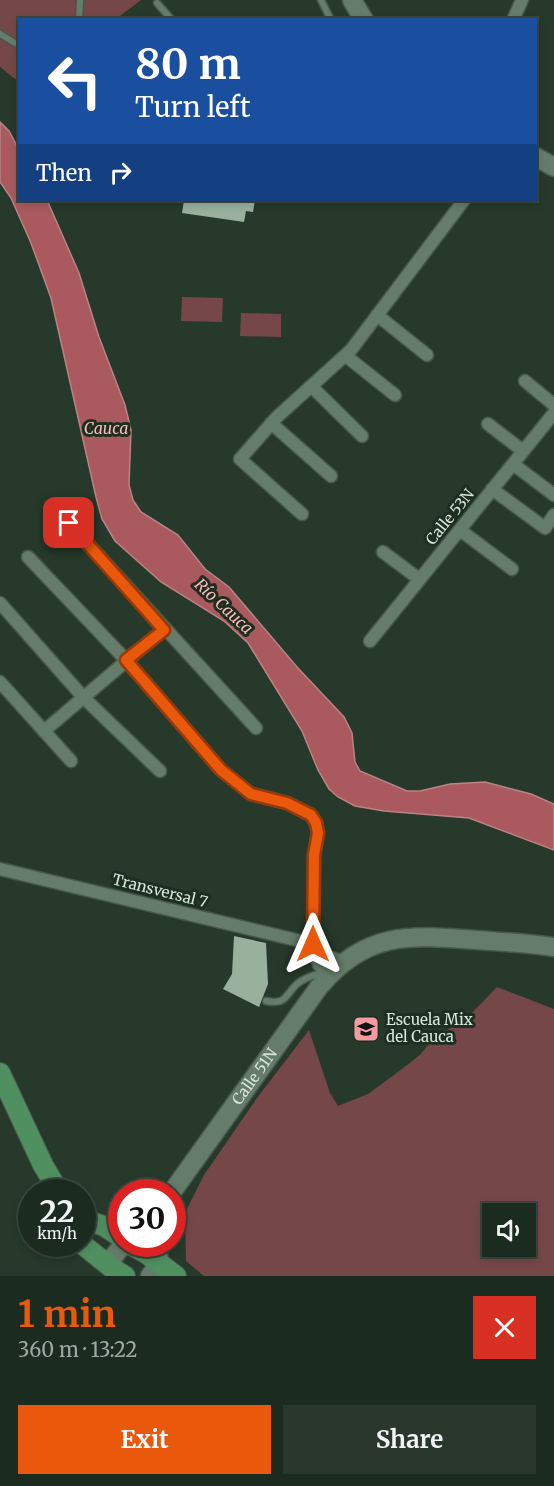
<!DOCTYPE html>
<meta charset="utf-8">
<style>
body{margin:0;font-family:Merriweather,serif;background:#29372d;color:#f1f3f6;height:100vh;display:flex;flex-direction:column;font-size:22px;white-space:nowrap}
*{box-sizing:border-box;margin:0}
p{font-size:20px;color:#a0a7a5}
.icon{flex:none;width:33px;height:33px;fill:none;stroke:currentColor;stroke-width:2;stroke-linecap:round;stroke-linejoin:round}
.map{position:relative;height:1276px;overflow:hidden}
.drawer{display:flex;flex-direction:column;background:#1c2b20;flex:1}
.drawer>*{flex:none}
.hud{position:absolute;left:18px;top:18px;width:519px;height:183px;border-radius:0px;box-shadow:0 3px 9px #0003,0 0 0 2px #3a473e;background:#1a4fa0;color:#fff;overflow:hidden}
.controls{position:absolute;left:482px;top:1203px;display:grid;gap:12px}
.controls a{display:grid;place-items:center;width:54px;height:54px;border-radius:0px;background:#1c2b20;box-shadow:0 3px 9px #0003,0 0 0 2px #3a473e;font-size:30px}
.speed{position:absolute;left:18px;top:1179px;display:flex;gap:12px;font-size:30px;font-weight:700;text-align:center}
.speed>*{display:grid;place-content:center;width:78px;height:78px;border-radius:50%;background:#1c2b20;box-shadow:0 3px 9px #0003,0 0 0 2px #3a473e;line-height:1}
.speed small{font-size:15px;font-weight:400}
.speed .limit{border:9px solid #d22;background:#fff;color:#111}
.pin{position:absolute;display:grid;place-items:center;width:51px;height:51px;color:#fff;margin:-26px;border-radius:12px;box-shadow:0 3px 9px #0006}
.me{position:absolute;width:66px;margin:-33px;rotate:0deg;stroke-linejoin:round;filter:drop-shadow(0 0 4px #0008)}
.turn{display:flex;align-items:center;gap:21px;height:126px;padding:0 18px;font-size:27px}
.turn .icon{width:78px;height:78px;stroke-width:2.5}
.turn b{display:block;font-size:42px;line-height:51px}
.then{display:flex;align-items:center;height:57px;padding:0 18px;background:#0003;gap:12px;font-size:22px}
.round{display:grid;place-items:center;flex:none;width:63px;height:63px;border-radius:0px;background:#29372d}
.summary{display:flex;align-items:center;justify-content:space-between;height:102px;padding:0 18px}
h1{font-size:36px;font-weight:700;line-height:45px;color:#ea580c}
.cta{display:flex;gap:12px;margin-top:auto;padding:12px 18px}
.cta a{flex:1;height:69px;border-radius:0px;background:#ea580c;color:#fff;font-size:24px;font-weight:700;line-height:69px;text-align:center}
.cta a+a{background:#29372d;color:#f1f3f6}
.map>svg:first-child{display:block}
.green{fill:#764749;fill-rule:evenodd}
.water{fill:#aa5a5f;stroke:#b88484;stroke-width:1.5}
.building{fill:#99b09d}
.lines{fill:none;stroke-linecap:round;stroke-linejoin:round}
.lane-casing{stroke:#47574a;stroke-width:9}
.street-casing{stroke:#47574a;stroke-width:15}
.secondary-casing{stroke:#47574a;stroke-width:21}
.primary-casing{stroke:#47574a;stroke-width:22}
.lane{stroke:#667c6a;stroke-width:6}
.street{stroke:#667c6a;stroke-width:12}
.secondary{stroke:#667c6a;stroke-width:18}
.primary{stroke:#508f60;stroke-width:20}
.route-casing{stroke:#983908;stroke-width:15}
.route{stroke:#ea580c;stroke-width:10}
.labels{text-anchor:middle;stroke-width:6;stroke-linejoin:round;paint-order:stroke}
.street-label{font-size:15px;fill:#d9e5db;stroke:#1c2f20}
.poi-label{font-size:15px;fill:#d9e5db;stroke:#1c2f20;text-anchor:start}
.water-label{font-size:16px;font-style:italic;fill:#feb9bb;stroke:#1c2f20}
</style>
<div class="map">
<svg width="554" height="1276" viewBox="0 0 554 1276">
<rect width="100%" height="100%" fill="#26392a"/>
<path class="green" d="M0,0H141L116,19L20,20L19,82L0,67Z
M182,297L223,298L222,322L181,321Z
M241,313L281,314V337L240,336Z
M497,987L554,1009V1276H204L186,1261L185,1213L204,1175L257,1098L309,1030L330,1093L338,1106L368,1094L394,1075L420,1055L432,1040L469,1016ZM492,1214H525V1246H492Z"/>
<path class="water" d="M0,122L9,131L19,150L20,200H47L79,273L99,337L125,405L131,430L129,485L133,500L141,512L178,535L205,569L229,587L297,667L344,717L352,733L355,762L360,771L407,791H420L450,784L485,782L531,794L554,804V850L469,818L384,811L355,806L338,797L329,789L318,770L302,731L248,643L224,621L161,582L115,541L102,519L96,497L51,298L31,243L11,198L0,182Z"/>
<path class="building" d="M184,200H255L253,212L246,211L244,222L182,213Z
M234,936L266,943L268,984L259,1007L223,989L232,974Z"/>
<g class="lines">
<defs>
<path id="lane" d="M321,0L331,20
M157,3L172,20
M79,20L80,0
M0,34L20,46
M266,1001C287,1005 285,995 297,984C305,977 315,975 324,972"/>
<path id="street" d="M513,20L522,0
M377,315L427,355
M346,356L395,395
M525,381L554,405
M311,386L362,436
M271,423L331,476
M488,424L523,451
M513,464L554,495
M492,489L545,528L554,515
M302,514L240,459L277,417L351,350L464,200
M69,523L256,728
M460,530L512,569
M383,552L419,579
M28,557L126,660L221,770L251,794L287,803L311,815L316,823L318,833L314,855L313,944L319,965L328,976
M0,603L84,698L160,771
M370,641L554,413
M0,682L71,761
M44,731L164,629
M0,869L313,944
M314,945L322,954L343,962"/>
<g id="secondary">
<path d="M352,0L364,20"/>
<path d="M536,157L554,167"/>
<path id="s1" d="M172,1192L319,987C366,931 409,935 476,940C502,942 528,943 554,947"/>
<path d="M112,1268L113,1257L124,1244"/>
<path d="M150,1276L159,1264L157,1244"/>
</g>
<path id="primary" d="M0,1073L43,1165L59,1192
M82,1219L104,1226L122,1238
M82,1244L112,1268L125,1276
M129,1244L147,1254L176,1276"/>
</defs>
<use href="#lane" class="lane-casing"/>
<use href="#street" class="street-casing"/>
<use href="#secondary" class="secondary-casing"/>
<use href="#primary" class="primary-casing"/>
<use href="#lane" class="lane"/>
<use href="#street" class="street"/>
<use href="#secondary" class="secondary"/>
<use href="#primary" class="primary"/>
</g>
<g class="lines">
<defs>
<path id="route" d="M69,523L164,630L126,660L221,770L251,794L287,803L311,815L316,823L318,833L314,855L313,944"/>
</defs>
<use href="#route" class="route-casing"/>
<use href="#route" class="route"/>
</g>
<defs>
<symbol id="school-square" viewBox="-11 -11 22 22"><rect x="-9" y="-9" width="18" height="18" rx="4" fill="#f49b9f" stroke="#1c2f20"/><path d="M0-5L7-2L0 1L-7-2ZM-4 1L0 2.5L4 1V4Q0 6-4 4Z" fill="#111"/></symbol>
</defs>
<g fill-rule="evenodd">
<use href="#school-square" x="351" y="1014" width="30" height="30"/>
</g>
<g class="labels">
<g class="street-label">
<text transform="translate(450 517) rotate(-51)" y="5">Calle 53N</text>
<text transform="translate(160 891) rotate(14)" y="5">Transversal 7</text>
<text dy="5" stroke="none"><textPath href="#s1" startOffset="142">Calle 51N</textPath></text>
</g>
<g class="poi-label">
<text x="386" y="1025">Escuela Mix<tspan x="386" dy="17">del Cauca</tspan></text>
</g>
<g class="water-label">
<text x="106" y="434">Cauca</text>
<text transform="translate(224 606) rotate(43)" y="6">Río Cauca</text>
</g>
</g>
</svg>
<div class="controls">
<a><svg class="icon" aria-label="sound" viewBox="0 0 24 24"><path d="M4 9h4l5-4v14l-5-4H4zM17 9q2 3 0 6"/></svg></a>
</div>
<div class="speed"><div>22<small>km/h</small></div><div class="limit">30</div></div>
<div class="pin" style="left:69px;top:523px;background:#d93025"><svg class="icon" aria-label="arrive" viewBox="0 0 24 24"><path d="M6 21V4h12l-3 4 3 4H6"/></svg></div>
<svg class="me" style="left:313px;top:944px" viewBox="-20 -20 40 40"><path d="M0-17L14 15 0 8-14 15z" fill="#ea580c" stroke="#fff" stroke-width="4"/></svg>
<div class="hud">
<div class="turn"><svg class="icon" aria-label="left" viewBox="0 0 24 24"><path d="M17 20v-9H6M10 6l-5 5 5 5"/></svg><div><b>80 m</b>Turn left</div></div>
<div class="then">Then<svg class="icon" aria-label="right" viewBox="0 0 24 24"><path d="M7 20v-9h11M14 6l5 5-5 5"/></svg></div>
</div>
</div>
<section class="drawer">
<div class="summary"><div><h1>1 min</h1><p>360 m · 13:22</p></div><a class="round" style="background:#d93025;color:#fff"><svg class="icon" aria-label="close" viewBox="0 0 24 24"><path d="M6 6l12 12M18 6L6 18"/></svg></a></div>
<div class="cta"><a>Exit</a><a>Share</a></div>
</section>
